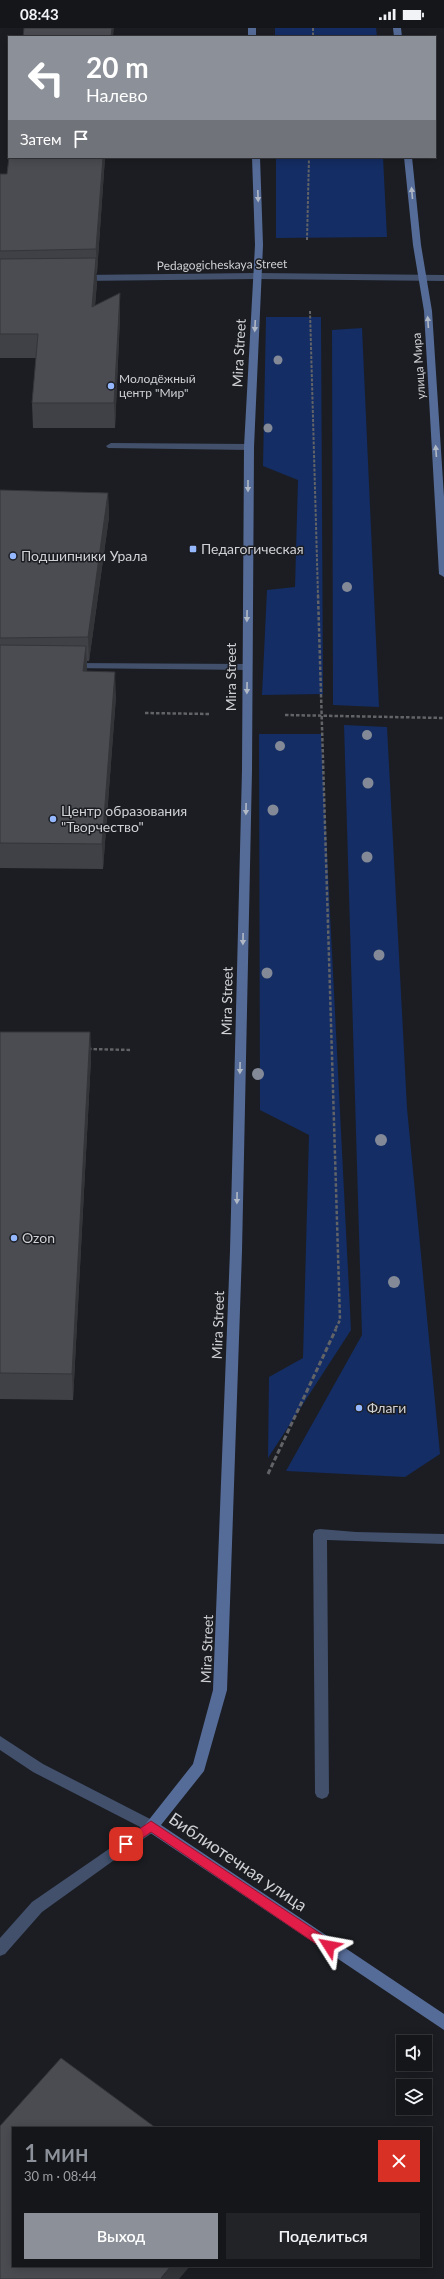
<!DOCTYPE html>
<html lang="ru">
<meta charset="utf-8">
<style>
body{margin:0;font-family:Lato,sans-serif;background:#212327;color:#f1f3f6;height:100vh;display:flex;flex-direction:column;font-size:15px;white-space:nowrap}
*{box-sizing:border-box;margin:0}
p{font-size:13px;color:#9d9fa2}
.icon{flex:none;width:22px;height:22px;fill:none;stroke:currentColor;stroke-width:2;stroke-linecap:round;stroke-linejoin:round}
.map{position:relative;flex:1;overflow:hidden}
.sheet{position:absolute;left:12px;top:2099px;width:420px;height:140px;display:flex;flex-direction:column;background:#14161a;border-radius:0px;box-shadow:0 2px 10px #0003,0 0 0 1px #333539}
.sheet>*{flex:none}
.guide{position:absolute;left:8px;top:8px;width:428px;height:122px;border-radius:0px;box-shadow:0 2px 10px #0003,0 0 0 1px #333539;background:#8c9099;color:#fff;overflow:hidden}
.tools{position:absolute;left:396px;top:2007px;display:grid;gap:8px}
.tools a{display:grid;place-items:center;width:36px;height:36px;border-radius:0px;background:#14161a;box-shadow:0 2px 10px #0003,0 0 0 1px #333539;font-size:20px}
.pin{position:absolute;display:grid;place-items:center;width:34px;height:34px;color:#fff;margin:-17px;border-radius:8px;box-shadow:0 2px 6px #0006}
.me{position:absolute;width:44px;margin:-22px;rotate:304deg;stroke-linejoin:round;filter:drop-shadow(0 0 3px #0008)}
.turn{display:flex;align-items:center;gap:14px;height:84px;padding:0 12px;font-size:18px}
.turn .icon{width:52px;height:52px;stroke-width:2.5}
.turn b{display:block;font-size:28px;line-height:34px}
.then{display:flex;align-items:center;height:38px;padding:0 12px;background:#0003;gap:8px;font-size:15px}
.round{display:grid;place-items:center;flex:none;width:42px;height:42px;border-radius:0px;background:#212327}
.summary{display:flex;align-items:center;justify-content:space-between;height:68px;padding:0 12px}
h1{font-size:24px;font-weight:600;line-height:30px;color:#8c9099}
.primary-button{display:flex;gap:8px;margin-top:auto;padding:8px 12px}
.primary-button a{flex:1;height:46px;border-radius:0px;background:#8c9099;color:#fff;font-size:16px;font-weight:600;line-height:46px;text-align:center}
.primary-button a+a{background:#212327;color:#f1f3f6}
.status{display:flex;justify-content:space-between;align-items:center;height:28px;padding:0 20px;background:#14161a;direction:ltr}
.status svg{height:11px;fill:currentColor}
.map>svg:first-child{display:block}
.green{fill:#142d64}
.lines{fill:none;stroke-linecap:round;stroke-linejoin:round}
.path-far2{stroke:#616367;stroke-width:2;stroke-dasharray:3 1.5;stroke-linecap:butt}
.path-far1{stroke:#616367;stroke-width:2.5;stroke-dasharray:3.5 2;stroke-linecap:butt}
.path{stroke:#616367;stroke-width:3;stroke-dasharray:5 2.5;stroke-linecap:butt}
.lane{fill:#42506c;fill-rule:evenodd}
.street{fill:#42506c;fill-rule:evenodd}
.secondary{fill:#566c98;fill-rule:evenodd}
.tree{fill:#838996}
.wall{fill:#404147}
.shaded-wall{fill:#343539}
.building{fill:#4a4c52;stroke:#343539}
.oneway{fill:#b1b8c5}
.route{fill:#e11d48;stroke:#92132f}
.poi-dot{fill:#94b7fd;stroke:#1b1d22;stroke-width:1.5}
.labels{text-anchor:middle;stroke-width:3;stroke-linejoin:round;paint-order:stroke}
.far-street-label{font-size:12px;fill:#cfd1d4;stroke:#1b1d22}
.far-poi-label{font-size:12px;fill:#cfd1d4;stroke:#1b1d22;text-anchor:start}
.street-label{font-size:14px;fill:#cfd1d4;stroke:#1b1d22}
.poi-label{font-size:14px;fill:#cfd1d4;stroke:#1b1d22;text-anchor:start}
.near-street-label{font-size:17px;fill:#cfd1d4;stroke:#1b1d22}
</style>
<div class="status"><b>08:43</b><svg viewBox="0 0 49 12"><path d="M0 12V9h3v3zM5 12V6h3v6zM10 12V3h3v9zM15 12V0h3v12zM26 1h20v11H26zM47 4h2v5h-2z"/></svg></div>
<div class="map">
<svg width="444" height="2251" viewBox="0 0 444 2251">
<rect width="100%" height="100%" fill="#1b1d22"/>
<path class="green" d="M275,0H376L377,9H275Z
M276,129H383L387,209L276,210Z
M266,289H321L323,666L262,667L267,562L295,559L298,452L263,438Z
M362,300L379,679L333,677L332,302Z
M344,697L387,699L407,1080L440,1426L405,1449L286,1443L362,1307Z
M259,706H321L351,1302L268,1430L269,1349L303,1330L309,1107L260,1082Z"/>
<g class="lines">
<path class="path-far2" d="M313,0V9
M307,212L309,129
M310,283L318,568"/>
<path class="path-far1" d="M318,567L340,1292L335,1302
M145,685L210,686
M285,687L444,690
M88,1021L132,1022"/>
<path class="path" d="M268,1446L336,1301"/>
<path class="lane" d="M111,415L249,416L254,419L249,422L108,420L106,418Z
M72,635L247,636L252,639L247,642L68,640V636Z
M320,1501L356,1504L444,1506V1516L327,1512L329,1765L327,1769L322,1771L317,1769L315,1765L313,1506L315,1502Z
M151,1792L156,1794L158,1798L156,1802L42,1884L5,1926L0,1928V1910L32,1874Z"/>
<path class="street" d="M258,245L444,247V253L258,251L81,253L77,250L81,247Z
M0,1708L43,1736L156,1794L158,1798L156,1802L151,1804L146,1802L33,1744L0,1722Z"/>
<path class="secondary" d="M248,0H256V9H248Z
M393,0H401L402,9H394Z
M252,129H260L263,217L254,419L252,742L242,1223L227,1662L204,1743L161,1797L444,1986V2002L146,1802L144,1798L193,1736L213,1662L230,1223L242,742L244,419L255,217Z
M404,129H412L421,217L432,283L444,469V549L439,546L424,283L413,217Z"/>
</g>
<g class="tree">
<circle cx="278" cy="332" r="4.5"/>
<circle cx="268" cy="400" r="4.5"/>
<circle cx="347" cy="559" r="5"/>
<circle cx="367" cy="707" r="5"/>
<circle cx="280" cy="718" r="5"/>
<circle cx="368" cy="755" r="5.5"/>
<circle cx="273" cy="782" r="5.5"/>
<circle cx="367" cy="829" r="5.5"/>
<circle cx="379" cy="927" r="5.5"/>
<circle cx="267" cy="945" r="5.5"/>
<circle cx="258" cy="1046" r="6"/>
<circle cx="381" cy="1112" r="6"/>
<circle cx="394" cy="1254" r="6"/>
</g>
<path class="wall" d="M9,129H105L97,245H96L97,254L95,277L120,289L115,400H33L32,375L36,330H0V146H7Z
M0,462L108,465L109,489L89,633H87V644L116,668L103,841L0,840Z
M0,1004H90L91,1030L73,1372L0,1371Z"/>
<path class="shaded-wall" d="M112,0H114L113,9H111Z
M103,129H105L97,245L96,221Z
M96,230L97,254L93,303L92,279Z
M120,265V289L115,400L114,375Z
M108,465L109,489L89,633L88,609Z
M86,618L87,642L84,668L83,643Z
M115,644L116,668L103,841L102,816Z
M90,1004L91,1030L73,1372L72,1346Z
M171,2238H190L179,2251H161Z"/>
<path class="building" d="M24,0H112L111,9H23Z
M9,129H103L96,221L0,223V146H7Z
M96,230L92,279L120,265L114,375H32L38,306H0V231Z
M0,462L108,465L88,609L0,610Z
M0,617L86,618L83,643L115,644L102,816L0,815Z
M0,1004H90L72,1346L0,1345Z
M61,2030L156,2100H13V2238H171L161,2250L162,2251H0V2098Z"/>
<defs><path id="oneway-solid" d="M-6-.8H1V-3.2L6.5 0L1 3.2V.8H-6Z"/></defs>
<g class="oneway">
<use href="#oneway-solid" transform="translate(412 165) rotate(-95)"/>
<use href="#oneway-solid" transform="translate(258 168) rotate(88)"/>
<use href="#oneway-solid" transform="translate(428 294) rotate(-94)"/>
<use href="#oneway-solid" transform="translate(255 298) rotate(93)"/>
<use href="#oneway-solid" transform="translate(436 423) rotate(-94)"/>
<use href="#oneway-solid" transform="translate(248 458) rotate(90)"/>
<use href="#oneway-solid" transform="translate(247 588) rotate(91)"/>
<use href="#oneway-solid" transform="translate(247 660) rotate(91)"/>
<use href="#oneway-solid" transform="translate(246 781) rotate(91)"/>
<use href="#oneway-solid" transform="translate(243 911) rotate(91)"/>
<use href="#oneway-solid" transform="translate(240 1040) rotate(91)"/>
<use href="#oneway-solid" transform="translate(237 1170) rotate(91)"/>
</g>
<path class="route" d="M151,1793L333,1914L335,1918L333,1922H325L151,1804L130,1819H122L120,1816L122,1813Z"/>
<g class="poi-dot">
<circle cx="111" cy="358" r="4"/>
<rect x="189" y="517" width="8" height="8" rx="2"/>
<circle cx="13" cy="528" r="4"/>
<circle cx="53" cy="791" r="4"/>
<circle cx="14" cy="1210" r="4"/>
<circle cx="359" cy="1380" r="4"/>
</g>
<g class="labels">
<g class="far-street-label">
<text transform="translate(222 237) rotate(-1)" y="4">Pedagogicheskaya Street</text>
<text transform="translate(419 338) rotate(-94)" y="4">улица Мира</text>
</g>
<g class="far-poi-label">
<text x="119" y="355">Молодёжный<tspan x="119" dy="14">центр "Мир"</tspan></text>
</g>
<g class="street-label">
<text transform="translate(239 325) rotate(-87)" y="5">Mira Street</text>
<text transform="translate(231 649) rotate(-90)" y="5">Mira Street</text>
<text transform="translate(227 973) rotate(-89)" y="5">Mira Street</text>
<text transform="translate(218 1297) rotate(-88)" y="5">Mira Street</text>
<text transform="translate(207 1621) rotate(-88)" y="5">Mira Street</text>
</g>
<g class="poi-label">
<text x="201" y="526">Педагогическая</text>
<text x="21" y="533">Подшипники Урала</text>
<text x="61" y="788">Центр образования<tspan x="61" dy="16">"Творчество"</tspan></text>
<text x="22" y="1215">Ozon</text>
<text x="367" y="1385">Флаги</text>
</g>
<g class="near-street-label">
<text transform="translate(238 1834) rotate(34)" y="6">Библиотечная улица</text>
</g>
</g>
</svg>
<div class="tools">
<a><svg class="icon" aria-label="sound" viewBox="0 0 24 24"><path d="M4 9h4l5-4v14l-5-4H4zM17 9q2 3 0 6"/></svg></a>
<a><svg class="icon" aria-label="layers" viewBox="0 0 24 24"><path d="M12 4l9 5-9 5-9-5zM3 14l9 5 9-5"/></svg></a>
</div>
<div class="pin" style="left:126px;top:1816px;background:#d93025"><svg class="icon" aria-label="arrive" viewBox="0 0 24 24"><path d="M6 21V4h12l-3 4 3 4H6"/></svg></div>
<svg class="me" style="left:329px;top:1918px" viewBox="-20 -20 40 40"><path d="M0-17L14 15 0 8-14 15z" fill="#e11d48" stroke="#fff" stroke-width="4"/></svg>
<div class="guide">
<div class="turn"><svg class="icon" aria-label="left" viewBox="0 0 24 24"><path d="M17 20v-9H6M10 6l-5 5 5 5"/></svg><div><b>20 m</b>Налево</div></div>
<div class="then">Затем<svg class="icon" aria-label="arrive" viewBox="0 0 24 24"><path d="M6 21V4h12l-3 4 3 4H6"/></svg></div>
</div>
<section class="sheet">
<div class="summary"><div><h1>1 мин</h1><p>30 m · 08:44</p></div><a class="round" style="background:#d93025;color:#fff"><svg class="icon" aria-label="close" viewBox="0 0 24 24"><path d="M6 6l12 12M18 6L6 18"/></svg></a></div>
<div class="primary-button"><a>Выход</a><a>Поделиться</a></div>
</section>
</div>
